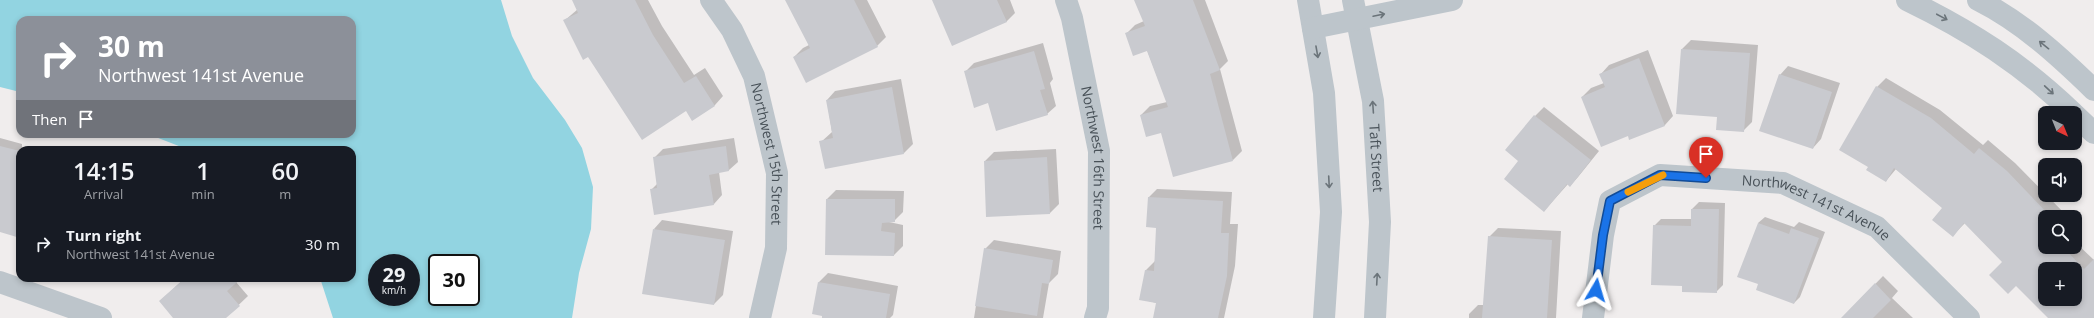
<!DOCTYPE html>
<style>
body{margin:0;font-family:"Open Sans",sans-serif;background:#242831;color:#f1f3f6;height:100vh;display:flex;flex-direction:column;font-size:15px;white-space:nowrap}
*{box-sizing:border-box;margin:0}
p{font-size:13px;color:#9ea1a6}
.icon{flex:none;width:22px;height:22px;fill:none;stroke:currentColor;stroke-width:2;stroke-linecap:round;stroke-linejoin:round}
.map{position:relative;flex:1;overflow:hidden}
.details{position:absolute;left:16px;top:146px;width:340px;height:136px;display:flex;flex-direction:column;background:#171b24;border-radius:12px;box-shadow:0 2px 6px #0003}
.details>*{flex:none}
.top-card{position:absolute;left:16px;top:16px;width:340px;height:122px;border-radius:12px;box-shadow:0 2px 6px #0003;background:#8c9099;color:#fff;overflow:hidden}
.needle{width:26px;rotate:137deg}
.fabs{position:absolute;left:2038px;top:106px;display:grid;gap:8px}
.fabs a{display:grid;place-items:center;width:44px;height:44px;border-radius:8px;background:#171b24;box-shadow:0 2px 6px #0003;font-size:20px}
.speed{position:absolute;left:368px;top:254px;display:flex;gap:8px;font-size:20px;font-weight:700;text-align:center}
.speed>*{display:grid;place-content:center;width:52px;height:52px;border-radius:50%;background:#171b24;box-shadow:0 2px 6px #0003;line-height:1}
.speed small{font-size:10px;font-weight:400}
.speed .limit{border:2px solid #111;border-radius:6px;background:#fff;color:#111}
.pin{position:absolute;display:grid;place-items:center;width:34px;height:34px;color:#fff;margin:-41px -17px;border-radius:50% 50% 50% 0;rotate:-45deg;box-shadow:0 0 4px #0007}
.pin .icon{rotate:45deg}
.me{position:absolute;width:44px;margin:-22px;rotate:7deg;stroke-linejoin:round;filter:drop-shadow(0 0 3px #0008)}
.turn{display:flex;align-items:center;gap:14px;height:84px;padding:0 16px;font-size:18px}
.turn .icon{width:52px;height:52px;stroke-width:2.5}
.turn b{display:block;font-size:28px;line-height:34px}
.then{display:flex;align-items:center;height:38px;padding:0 16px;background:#0003;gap:8px;font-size:15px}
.eta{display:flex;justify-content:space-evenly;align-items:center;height:68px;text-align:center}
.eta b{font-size:24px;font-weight:600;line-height:28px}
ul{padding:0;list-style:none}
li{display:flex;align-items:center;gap:12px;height:60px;padding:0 16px}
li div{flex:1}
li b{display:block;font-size:15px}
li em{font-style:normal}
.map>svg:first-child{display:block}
.water{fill:#92d4e1;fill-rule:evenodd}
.shadow{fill:#0003;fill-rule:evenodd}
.building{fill:#c9cacf;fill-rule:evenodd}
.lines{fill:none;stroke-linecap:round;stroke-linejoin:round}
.minor{stroke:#bdc5cb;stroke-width:22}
.oneway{stroke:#6b747a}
.route-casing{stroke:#114b97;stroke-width:10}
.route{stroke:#1a73e8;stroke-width:7}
.slow{stroke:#f59e0b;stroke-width:7}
.labels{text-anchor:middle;stroke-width:3;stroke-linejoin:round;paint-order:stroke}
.street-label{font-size:14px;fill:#485158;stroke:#fff}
</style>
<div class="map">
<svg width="2094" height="318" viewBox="0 0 2094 318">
<rect width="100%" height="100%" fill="#f0eded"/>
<path class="water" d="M0,0H501L512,36L533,78L565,120L582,148L593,187L591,229L579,273L572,318H333L320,278H352V150H189L148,134H352V20H20V92L0,87ZM377,263H411V297H377ZM437,263H471V297H437Z"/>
<path class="shadow" d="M573,0H648L662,26L694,75L705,68L723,96L715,105L693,119L686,109L564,21L578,9Z
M816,0H867L886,37L877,46L794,57L803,48L809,45Z
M933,0H1010L1015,13L1006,22Z
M1135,0H1205L1228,61L1220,69L1242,151L1233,160L1162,132L1141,115L1150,106L1167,102L1147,50L1126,34L1135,25L1144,21Z
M1691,40L1758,45L1752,122L1743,131L1718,116L1682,49Z
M1043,43L1053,79L1050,83L1056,106L1047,114L989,102L965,72L974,63Z
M1648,50L1673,116L1665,125L1629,135L1582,97L1591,88L1604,83L1601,74L1609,65Z
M1788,66L1840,83L1821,139L1813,148L1780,75Z
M1886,78L1940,110L1983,145L1988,140L2015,163L2068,217H2045V247H2075V242L2094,260V318H2049L2016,284L2004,262L1965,223L1953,235L1944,208L1896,169L1886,181L1870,166L1877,87ZM2045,269H2075V299H2045Z
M901,79L913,144L904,153L821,142L832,132L827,100L835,91Z
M1544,107L1599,151L1578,177L1570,186L1568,184L1544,211L1520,161L1535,116Z
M0,138L22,144V147L31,150H20V237L0,227Z
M734,138L738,162L729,170L719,172L722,195L714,204L651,190L658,183L654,158L663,149Z
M1056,149L1059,204L1050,213L985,161L994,152Z
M1157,189L1232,192L1230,224H1238L1235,266L1224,318H1154L1157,303L1140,299L1146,270L1155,261L1157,227L1148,198Z
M836,190L904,191L903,212L894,221L889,222L903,225V246L894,255L826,254L827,199Z
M1699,202L1725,203L1723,285L1716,292L1683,285L1654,226L1661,219H1692V209Z
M1765,217L1794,227L1799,222L1825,232L1800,297L1794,303L1758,223Z
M662,220L733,231L723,295L714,304L654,229Z
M1498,228L1561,231L1556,318H1469V314L1478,305H1484L1489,237Z
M994,240L1061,251L1058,274L1049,283L1043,318H974L985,249Z
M828,273L898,286L893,315L890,318H823V315L813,313L819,282Z
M1883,276L1898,291L1892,298L1913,318H1842Z
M185,278H240L236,282L248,296L225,318H175L160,301Z"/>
<path class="building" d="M572,0H635L653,35L684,83L696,76L715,106L692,121L686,111L642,140L588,57L583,60L563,20L578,13Z
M785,0H854L878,47L806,83L793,57L810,48Z
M932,0H997L1007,22L952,46Z
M1134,0H1193L1220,70L1210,74L1233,161L1173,177L1161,133L1146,137L1140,115L1168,107L1147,51L1133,56L1125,33L1145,26Z
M1681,49L1750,53L1744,132L1716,130L1717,117L1676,114Z
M1034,51L1045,89L1040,90L1048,115L996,131L988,103L974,108L964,71Z
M1639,58L1665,126L1629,140L1628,136L1601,147L1581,97L1605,87L1599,74Z
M1779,74L1832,92L1813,149L1759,131Z
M1876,86L1931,118L1974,154L1979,148L2007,171L2051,217H2045V247H2063L2084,269L2094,259V318H2048L2016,286L2008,294L1989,275L2002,262L1964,223L1953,237L1932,220L1942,208L1894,168L1886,182L1866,170L1868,167L1839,150ZM2045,269H2075V299H2045Z
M892,87L904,154L825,169L819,141L833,138L826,100Z
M1534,115L1591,160L1570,187L1567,184L1544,212L1504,179L1518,161L1505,150Z
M0,146L20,151V238L0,232Z
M726,146L729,171L709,175L714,205L654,215L650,189L657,188L653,157Z
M1047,157L1050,214L986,217L984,161Z
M1148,197L1223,201L1221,233H1229L1227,276L1218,318H1153L1156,303L1139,300L1145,270L1154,271L1156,228L1146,227Z
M826,199H895V222L882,223L881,231L895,233L894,256L825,255Z
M1691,209H1719L1717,293L1682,292V286L1651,285L1653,225L1691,226Z
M1758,223L1789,234L1791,228L1819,238L1794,304L1756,290L1758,284L1737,277Z
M653,229L725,240L714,305L642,294Z
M1488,236L1552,240L1547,318H1482Z
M984,248L1053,260L1049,284L1042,283L1037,316L975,306Z
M185,278H242L227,291L240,306L226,318H173L159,301Z
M818,282L890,294L886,318H822V316L812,314Z
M1875,283L1891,300L1873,318H1841Z"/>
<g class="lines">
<g class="minor">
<path id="s1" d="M711,0L732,30L754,76L777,173L776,248L760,318"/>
<path id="s2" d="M1066,0L1072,18L1099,151L1098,308L1095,318"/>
<path d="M1308,0L1324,93L1331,212L1324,318"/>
<path id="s3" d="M1353,0L1373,101L1380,222L1375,318"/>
<path d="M1907,0C1971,31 2022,64 2073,113"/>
<path d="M1978,0C2022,22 2059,56 2094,90"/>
<path d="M1313,28L1452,0"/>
<path d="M2075,115L2094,133"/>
<path d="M0,282L101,318"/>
<path id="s4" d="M1593,318L1603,235L1610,201L1660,175L1783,183L1877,227L1969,318"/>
</g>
</g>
<defs><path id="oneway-shaft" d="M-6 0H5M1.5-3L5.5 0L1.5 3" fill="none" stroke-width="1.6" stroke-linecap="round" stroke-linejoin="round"/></defs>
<g class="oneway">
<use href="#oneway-shaft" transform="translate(1379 15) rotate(-12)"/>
<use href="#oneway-shaft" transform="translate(1942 17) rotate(28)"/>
<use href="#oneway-shaft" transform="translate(2044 45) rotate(-141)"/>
<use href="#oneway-shaft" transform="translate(1317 52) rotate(80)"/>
<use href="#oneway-shaft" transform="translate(2049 90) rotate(43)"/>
<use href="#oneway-shaft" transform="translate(1373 107) rotate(-94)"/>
<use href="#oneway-shaft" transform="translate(1329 182) rotate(87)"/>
<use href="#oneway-shaft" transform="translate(1377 279) rotate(-87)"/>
</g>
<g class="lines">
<defs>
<path id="route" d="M1596,290L1603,235L1610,201L1660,175L1706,178"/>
</defs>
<use href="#route" class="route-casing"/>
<use href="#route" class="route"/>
<path class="slow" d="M1628,192L1663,175"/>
</g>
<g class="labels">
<g class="street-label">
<text dy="5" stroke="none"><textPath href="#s1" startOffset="167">Northwest 15th Street</textPath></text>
<text dy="5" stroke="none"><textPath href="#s2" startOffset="161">Northwest 16th Street</textPath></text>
<text dy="5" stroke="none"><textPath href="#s3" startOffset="160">Taft Street</textPath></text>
<text dy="5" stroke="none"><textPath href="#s4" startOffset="337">Northwest 141st Avenue</textPath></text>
</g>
</g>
</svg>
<div class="fabs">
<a><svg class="needle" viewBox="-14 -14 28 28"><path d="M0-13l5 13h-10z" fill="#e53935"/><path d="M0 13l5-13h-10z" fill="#9ea1a6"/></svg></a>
<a><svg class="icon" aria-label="sound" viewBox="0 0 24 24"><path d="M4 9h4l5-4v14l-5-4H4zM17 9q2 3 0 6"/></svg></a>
<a><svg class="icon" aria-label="search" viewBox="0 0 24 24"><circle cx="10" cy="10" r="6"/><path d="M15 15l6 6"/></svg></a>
<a>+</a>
</div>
<div class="speed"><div>29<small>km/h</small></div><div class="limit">30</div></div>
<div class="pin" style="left:1706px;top:178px;background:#d93025"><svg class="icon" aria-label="arrive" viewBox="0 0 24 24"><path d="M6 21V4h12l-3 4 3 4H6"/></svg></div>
<svg class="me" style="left:1596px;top:290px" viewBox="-20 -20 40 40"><path d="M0-17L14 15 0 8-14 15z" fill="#1a73e8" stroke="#fff" stroke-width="4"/></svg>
<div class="top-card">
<div class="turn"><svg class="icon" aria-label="right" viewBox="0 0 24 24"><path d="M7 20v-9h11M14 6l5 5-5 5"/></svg><div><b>30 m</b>Northwest 141st Avenue</div></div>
<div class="then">Then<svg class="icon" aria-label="arrive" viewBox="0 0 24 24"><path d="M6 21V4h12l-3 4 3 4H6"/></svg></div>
</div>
<section class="details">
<div class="eta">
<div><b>14:15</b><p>Arrival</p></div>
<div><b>1</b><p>min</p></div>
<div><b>60</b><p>m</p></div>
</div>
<ul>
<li><svg class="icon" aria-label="right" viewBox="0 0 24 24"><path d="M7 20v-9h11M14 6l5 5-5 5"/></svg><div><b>Turn right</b><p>Northwest 141st Avenue</p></div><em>30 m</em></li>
</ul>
</section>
</div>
